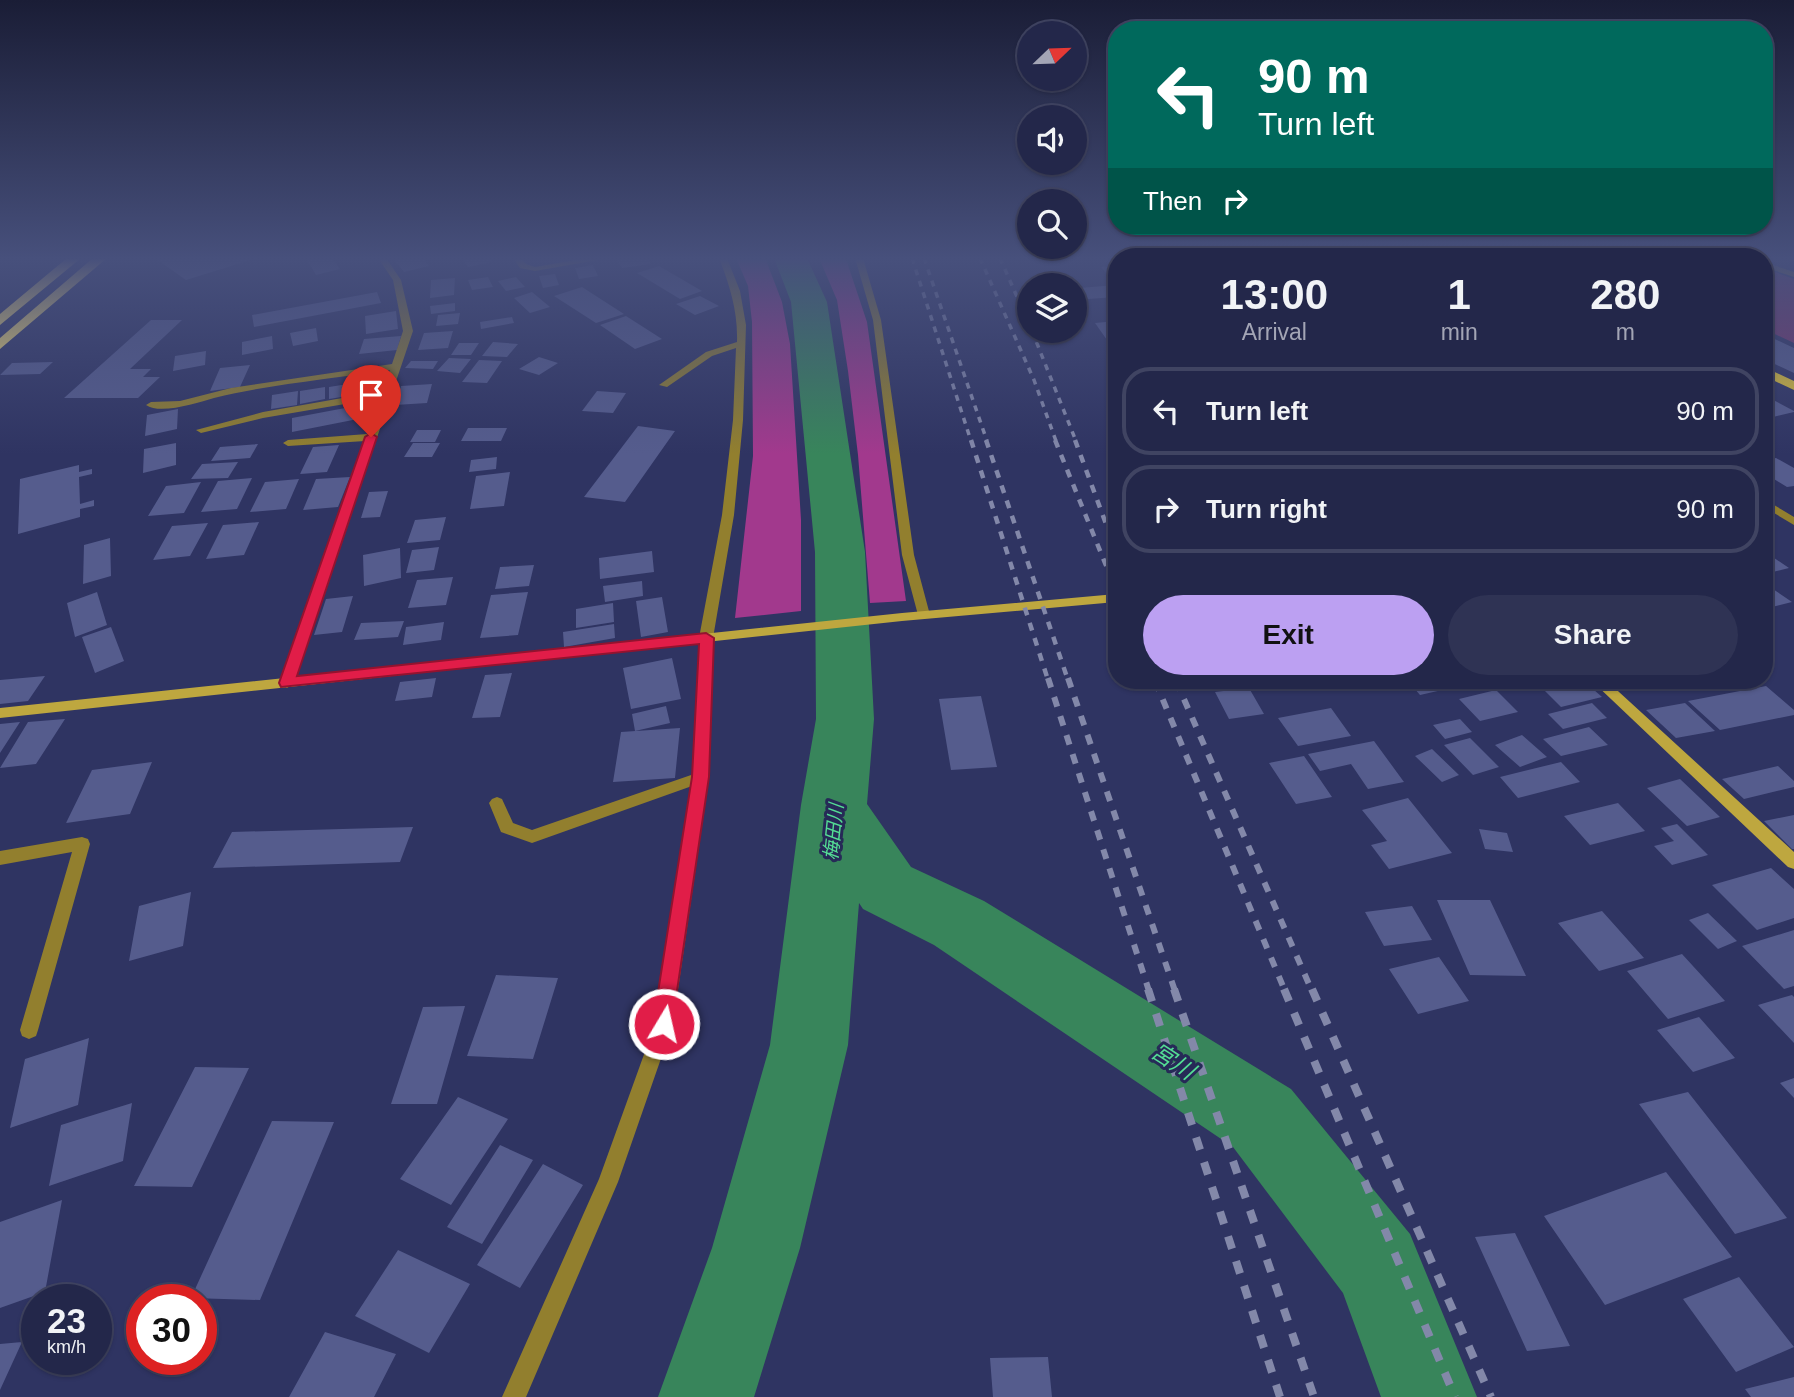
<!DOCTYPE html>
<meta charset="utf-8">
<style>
body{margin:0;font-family:Helvetica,"Noto Sans JP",sans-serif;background:#2f3354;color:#f1f3f6;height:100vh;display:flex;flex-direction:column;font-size:26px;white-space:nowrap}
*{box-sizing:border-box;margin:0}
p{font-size:23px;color:#a3a5b5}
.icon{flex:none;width:38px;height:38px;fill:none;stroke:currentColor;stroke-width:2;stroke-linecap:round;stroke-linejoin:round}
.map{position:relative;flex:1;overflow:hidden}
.side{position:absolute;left:1108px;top:248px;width:665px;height:441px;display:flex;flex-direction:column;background:#23274a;border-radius:28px;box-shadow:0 2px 5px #0004,0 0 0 2px #404462}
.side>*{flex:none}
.top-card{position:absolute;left:1108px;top:21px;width:665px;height:214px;border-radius:28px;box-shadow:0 2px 5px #0004,0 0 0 2px #404462;background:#00695c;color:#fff;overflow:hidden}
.needle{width:46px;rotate:67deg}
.tools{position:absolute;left:1017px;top:21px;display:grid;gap:14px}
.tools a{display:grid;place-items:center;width:70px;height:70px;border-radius:50%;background:#23274a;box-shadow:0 2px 5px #0004,0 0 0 2px #404462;font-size:35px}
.speed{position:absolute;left:21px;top:1284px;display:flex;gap:14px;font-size:35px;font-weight:700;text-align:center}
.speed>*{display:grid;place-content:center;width:91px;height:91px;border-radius:50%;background:#23274a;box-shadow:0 2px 5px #0004,0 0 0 2px #404462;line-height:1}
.speed small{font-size:18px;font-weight:400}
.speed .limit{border:10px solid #d22;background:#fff;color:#111}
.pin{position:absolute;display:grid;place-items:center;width:60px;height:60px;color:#fff;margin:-72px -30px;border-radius:50% 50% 50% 0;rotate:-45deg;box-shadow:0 0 7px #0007}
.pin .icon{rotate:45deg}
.me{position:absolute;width:77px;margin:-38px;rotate:9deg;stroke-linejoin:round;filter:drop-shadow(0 0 5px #0008)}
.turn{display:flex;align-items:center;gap:24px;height:147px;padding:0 35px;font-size:32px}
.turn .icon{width:91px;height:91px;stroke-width:2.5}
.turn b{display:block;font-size:49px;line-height:60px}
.then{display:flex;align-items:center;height:66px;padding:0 35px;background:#0003;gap:14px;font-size:26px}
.eta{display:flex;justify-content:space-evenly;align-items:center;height:119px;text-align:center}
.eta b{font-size:42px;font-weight:700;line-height:49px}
.cta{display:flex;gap:14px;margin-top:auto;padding:14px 35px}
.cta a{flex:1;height:80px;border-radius:42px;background:#bca0f2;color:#111;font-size:28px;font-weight:700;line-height:80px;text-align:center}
.cta a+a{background:#2f3354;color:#f1f3f6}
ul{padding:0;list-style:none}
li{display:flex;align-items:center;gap:21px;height:88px;margin:0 14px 10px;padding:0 21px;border:4px solid #404462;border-radius:28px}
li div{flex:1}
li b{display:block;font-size:26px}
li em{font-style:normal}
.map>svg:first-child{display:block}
.green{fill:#7a366b}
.forest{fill:#a2398d}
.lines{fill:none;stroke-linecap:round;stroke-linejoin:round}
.river{fill:#38855b;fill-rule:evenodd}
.building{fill:#555c8d}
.street{fill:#927f2e;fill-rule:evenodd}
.secondary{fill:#bea73f;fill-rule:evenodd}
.primary{fill:#e2c434;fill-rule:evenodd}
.highway{fill:#fbe06e;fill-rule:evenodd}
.rail-far3{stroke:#8388a9;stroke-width:3.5;stroke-dasharray:6 6;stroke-linecap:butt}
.rail-far2{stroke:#8388a9;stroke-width:4.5;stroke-dasharray:8 8;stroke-linecap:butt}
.rail-far1{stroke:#8388a9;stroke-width:6;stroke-dasharray:10 10;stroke-linecap:butt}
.rail{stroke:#8388a9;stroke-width:8;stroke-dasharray:13 13;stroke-linecap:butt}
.route{fill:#e11d48;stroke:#92132f;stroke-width:2}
.labels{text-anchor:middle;stroke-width:6;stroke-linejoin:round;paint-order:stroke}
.water-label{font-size:19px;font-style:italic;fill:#54dd94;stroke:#262a57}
.near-water-label{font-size:23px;font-style:italic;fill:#54dd94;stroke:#262a57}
</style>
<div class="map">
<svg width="1794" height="1397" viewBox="0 0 1794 1397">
<rect width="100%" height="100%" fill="#2f3462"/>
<path class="green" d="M1764,268L1794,279V343L1764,329Z"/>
<path class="forest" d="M736,258L766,260L782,302L790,344L801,520V611L735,618L753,456L752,322L748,286Z
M819,258H844L847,262L867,322L906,601L870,603L858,455L848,371L837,300Z"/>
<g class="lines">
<path class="river" d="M774,258H807L827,302L865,552L874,719L867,804L911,867L984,901L1291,1089L1410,1234L1477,1397H1381L1343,1293L1233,1147L934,945L863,909L859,903L848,1045L800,1248L754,1397H658L712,1248L770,1045L801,805L816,719L815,552L791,302Z"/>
</g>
<path class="building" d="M155,258H254V259L186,280Z
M306,258H332L340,269L316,275Z
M393,258H423L429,266L404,272Z
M462,258H489L492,262L468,267Z
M648,258L651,264L622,268L618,260Z
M593,265L598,276L579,279L575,268Z
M659,266L702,291L680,299L637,273Z
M1116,266V277H1110L1101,267Z
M555,274L559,285L543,288L539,276Z
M488,277L493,287L472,290L468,280Z
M516,277L525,287L506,291L498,281Z
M455,278L454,295L430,298L431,280Z
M1116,285V297L1088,299L1079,288Z
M582,287L624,314L596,323L554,296Z
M377,292L381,303L254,327L252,315Z
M532,292L550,307L530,313L514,298Z
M700,296L719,306L695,315L676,304Z
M455,303V311L431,314L430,306Z
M396,311L398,329L366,334L365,316Z
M460,313L458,324L436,326L438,315Z
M626,316L662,339L635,349L600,325Z
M512,317L514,323L481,329L480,322Z
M151,320H182L130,369H151L143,377H160L138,398H64Z
M1116,321V339L1107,340L1095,323Z
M316,328L318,341L293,346L290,333Z
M453,331L448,348L418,350L424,333Z
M1764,334L1794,348V373L1764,359Z
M272,336L273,349L242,355V342Z
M401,336L397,350L359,354L364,339Z
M493,342L518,344L507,357L482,356Z
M459,343H479L471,355H451Z
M206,351L205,365L173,371L175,356Z
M539,357L558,363L539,375L519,369Z
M449,358L471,359L460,373L437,371Z
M479,360L502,361L487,383L462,382Z
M411,361H438L433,369L405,368Z
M53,362L40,374L0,375L12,363Z
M250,365L240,387L210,391L220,368Z
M380,377V388L357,392V381Z
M354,383V395L329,399V387Z
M432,384L427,403L395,405L401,386Z
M325,387V399L300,404V391Z
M298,391L297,405L271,409L272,395Z
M597,391L626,393L613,413L582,411Z
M1764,395L1794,411V412L1769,418L1764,415Z
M361,405L363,418L292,432V418Z
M178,409L177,429L145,436L147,415Z
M638,426L675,431L625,502L584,497Z
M468,428H507L501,441H461Z
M417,430H441L435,442H410Z
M176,443V465L143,473L144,449Z
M413,443H440L432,457H404Z
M258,444L250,458L211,461L220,447Z
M339,445L327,472L300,474L313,447Z
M497,457L496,469L469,472L471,460Z
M1776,458L1794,468V486L1787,487L1764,473V460Z
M238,462L228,478L191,479L202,464Z
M79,465V472L92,469V474L79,477L80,504L94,500V506L80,509V517L18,534L20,479Z
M510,472L504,506L470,509L476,476Z
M350,477L338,507L303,510L316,479Z
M252,478L237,509L201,512L218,481Z
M299,479L286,509L250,512L265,482Z
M201,482L184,513L148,516L166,486Z
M388,491L380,517L361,518L369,492Z
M446,517L440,540L407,543L415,520Z
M259,522L244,555L206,559L223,525Z
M208,523L190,556L153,560L172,526Z
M110,538L111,576L83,584L84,545Z
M439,547L434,570L406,573L412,550Z
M400,548L401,578L364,586L363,555Z
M652,551L654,572L600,579L599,558Z
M1764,551L1789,568L1764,574Z
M534,565L529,586L495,589L500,567Z
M453,577L446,605L408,608L417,580Z
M642,581L643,596L605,602L603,586Z
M1764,583L1792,602L1764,609Z
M97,592L107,625L75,637L67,603Z
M528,592L518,635L480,638L491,595Z
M353,596L342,632L314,635L326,599Z
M662,597L668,632L641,637L636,601Z
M613,603L614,622L576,628V609Z
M404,621L398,637L354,640L361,623Z
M444,622L441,640L403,645L406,627Z
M614,624L615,638L564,647L563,632Z
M111,627L124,661L95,673L82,637Z
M672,658L681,699L631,709L623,668Z
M512,673L500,717L472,718L485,675Z
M45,676L28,701L0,704V680Z
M436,678L432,697L395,701L400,682Z
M1214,681H1245L1247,684L1218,688Z
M1267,681H1313V682L1276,691Z
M1408,681H1444L1451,688L1420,695Z
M1562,681H1584L1602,697L1561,707L1540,686Z
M1766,686L1794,710V715L1720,730L1688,701Z
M1249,688L1264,714L1229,719L1215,692Z
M1496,690L1518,712L1480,721L1459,699Z
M981,696L997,767L951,770L939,699Z
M1592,703L1607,718L1563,729L1548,714Z
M1685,703L1715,731L1676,738L1646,710Z
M666,706L670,723L635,731L632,714Z
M1331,708L1351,736L1298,746L1278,718Z
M65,719L36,764L0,768L28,722Z
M1460,719L1472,732L1445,739L1433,725Z
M20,722L0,753V724Z
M1589,727L1608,745L1561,756L1543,739Z
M680,728L675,778L613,782L621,732Z
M1522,735L1547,757L1520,767L1495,745Z
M1470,738L1499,767L1473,775L1444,745Z
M1374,741L1404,782L1368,789L1351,764L1320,771L1308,754Z
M1432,749L1459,775L1442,782L1415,756Z
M1304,756L1332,797L1296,804L1269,763Z
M152,762L130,814L66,823L92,770Z
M1561,762L1580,782L1518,798L1500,777Z
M1778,766L1794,781V787L1744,799L1722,779Z
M1680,779L1720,817L1687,826L1647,788Z
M1408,798L1452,853L1389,869L1371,845L1387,841L1362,810Z
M1618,803L1645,831L1590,845L1564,816Z
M1794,815V849H1792L1764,821Z
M1677,824L1708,855L1672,865L1654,846L1674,841L1661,828Z
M413,827L400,862L213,868L232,832Z
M1479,829L1507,833L1513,852L1485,849Z
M1771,868L1794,889V918L1757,930L1712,885Z
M191,892L183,946L129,961L139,906Z
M1437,900H1490L1526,976L1470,975Z
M1412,906L1432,940L1384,946L1365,912Z
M1602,911L1644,958L1599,971L1558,923Z
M1708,913L1737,941L1718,949L1689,920Z
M1794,930V986L1784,989L1742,946Z
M1682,954L1725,1001L1668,1019L1627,971Z
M1439,957L1469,1001L1418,1014L1389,969Z
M496,975L558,978L533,1059L467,1056Z
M1792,995L1794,997V1043L1758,1005Z
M465,1006L437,1104H391L423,1007Z
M1699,1017L1735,1058L1693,1072L1657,1030Z
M89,1038L78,1105L10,1128L25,1059Z
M195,1067L249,1068L192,1187L134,1186Z
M1794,1078V1098L1780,1083Z
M1688,1092L1787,1218L1735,1234L1639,1104Z
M458,1097L508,1119L451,1205L400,1179Z
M132,1103L123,1161L49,1186L61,1125Z
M272,1121L334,1122L260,1300L191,1298Z
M500,1145L533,1160L482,1244L447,1227Z
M543,1164L583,1185L520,1288L477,1265Z
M1666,1172L1732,1257L1605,1305L1544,1216Z
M62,1200L45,1292L0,1308V1222Z
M1515,1233L1570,1346L1527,1351L1475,1237Z
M398,1250L470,1284L429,1353L355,1316Z
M1739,1277L1794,1347L1736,1372L1683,1299Z
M325,1332L396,1354L374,1397H289Z
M22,1342L0,1390V1344Z
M1048,1357L1052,1397H993L990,1358Z
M1794,1377V1397H1751L1745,1389Z"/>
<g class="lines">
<path class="street" d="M378,258H386L401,280L413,331L294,683L287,688L280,683L365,441L288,446L283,443L288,440L367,434L380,398L263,418L201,433L196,430L263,412L382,391L390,370C332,379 271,384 214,398C197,403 160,415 146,405L151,402L180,401L231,388L392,364L403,331L393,280Z
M513,258H521L526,264L535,267L587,258H609L535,271L520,268Z
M719,258H727L740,291L746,325L743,420L734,515L713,638L709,777L673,1024L618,1182L526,1397H502L599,1179L655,1024L692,786L532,843L501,832L489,803L492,799L497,797L502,799L513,823L532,830L694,774L699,638L722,515L733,420L736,348L712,356L667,387L659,385L706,352L737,342C738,312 730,286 719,258Z
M855,258H863L881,320L914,555L930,615L924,619L918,615L902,555L873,320Z
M1779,258H1794V261Z
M1764,262L1794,272V277L1764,267Z
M1764,499L1794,517V525L1764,507Z
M82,837L88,839L90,844L38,1030L36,1036L29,1039L22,1036L20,1030L72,852L0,865V851Z"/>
<path class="secondary" d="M1116,594V602L902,621L0,718V708L902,613Z
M1592,681H1607L1794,852V869L1788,867Z"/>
<path class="primary" d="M1764,367L1794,381V390L1764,376Z"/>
<path class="highway" d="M67,258H81L0,325V314Z
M93,258H107L0,349V338Z"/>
<path class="rail-far3" d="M912,258L971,441
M924,258L987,441
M980,258L1034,380L1056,441
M1000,258L1029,324
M1032,331L1076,441"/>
<path class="rail-far2" d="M971,440L1048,680
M986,440L1068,680
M1055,440L1116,590
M1075,440L1116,551"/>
<path class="rail-far1" d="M1048,678L1149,991
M1068,678L1175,991
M1155,681L1285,991
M1176,681L1312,991"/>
<path class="rail" d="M1148,989L1280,1397
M1174,989L1314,1397
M1284,989L1455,1397
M1312,989L1491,1397"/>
</g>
<linearGradient id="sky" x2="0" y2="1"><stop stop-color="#1a1d36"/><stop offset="0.57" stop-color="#47507c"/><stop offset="1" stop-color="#47507c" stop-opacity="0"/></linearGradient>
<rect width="1794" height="454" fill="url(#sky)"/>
<path class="route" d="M371,433L377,437L297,676L706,633L714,638L709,777L671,1031L664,1034L656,1031L653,1024L692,777L699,644L281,687L279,683L365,437Z"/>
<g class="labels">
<g class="water-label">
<text transform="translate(833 832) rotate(-84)" y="7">梅田川</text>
</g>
<g class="near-water-label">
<text transform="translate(1173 1061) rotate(33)" y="8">宮川</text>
</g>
</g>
</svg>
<div class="tools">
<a><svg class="needle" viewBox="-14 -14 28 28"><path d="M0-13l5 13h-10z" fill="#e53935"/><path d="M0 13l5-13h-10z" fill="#a3a5b5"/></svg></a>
<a><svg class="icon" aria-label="sound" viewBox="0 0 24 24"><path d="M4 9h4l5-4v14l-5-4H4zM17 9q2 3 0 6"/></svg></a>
<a><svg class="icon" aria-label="search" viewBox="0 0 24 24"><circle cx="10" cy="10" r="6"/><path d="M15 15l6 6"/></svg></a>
<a><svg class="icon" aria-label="layers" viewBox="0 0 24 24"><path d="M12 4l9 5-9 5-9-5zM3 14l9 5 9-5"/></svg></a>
</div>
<div class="speed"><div>23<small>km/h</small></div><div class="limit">30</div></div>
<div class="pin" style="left:371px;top:437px;background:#d93025"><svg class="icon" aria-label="arrive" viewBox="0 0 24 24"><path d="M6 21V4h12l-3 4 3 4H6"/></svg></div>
<svg class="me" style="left:664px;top:1024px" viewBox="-20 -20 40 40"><circle r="17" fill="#e11d48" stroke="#fff" stroke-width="3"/><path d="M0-11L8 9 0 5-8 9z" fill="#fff"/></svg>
<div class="top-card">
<div class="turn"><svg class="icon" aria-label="left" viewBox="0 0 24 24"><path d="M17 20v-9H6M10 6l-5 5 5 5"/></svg><div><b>90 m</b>Turn left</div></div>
<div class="then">Then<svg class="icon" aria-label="right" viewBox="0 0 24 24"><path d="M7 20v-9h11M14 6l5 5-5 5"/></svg></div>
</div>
<section class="side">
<div class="eta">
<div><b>13:00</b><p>Arrival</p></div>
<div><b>1</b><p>min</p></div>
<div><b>280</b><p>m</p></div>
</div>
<ul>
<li><svg class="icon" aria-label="left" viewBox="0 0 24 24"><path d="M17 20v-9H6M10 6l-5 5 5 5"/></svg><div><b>Turn left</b></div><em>90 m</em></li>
<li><svg class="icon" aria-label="right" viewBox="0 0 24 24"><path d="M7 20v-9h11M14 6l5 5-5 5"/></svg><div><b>Turn right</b></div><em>90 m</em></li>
</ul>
<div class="cta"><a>Exit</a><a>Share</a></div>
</section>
</div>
